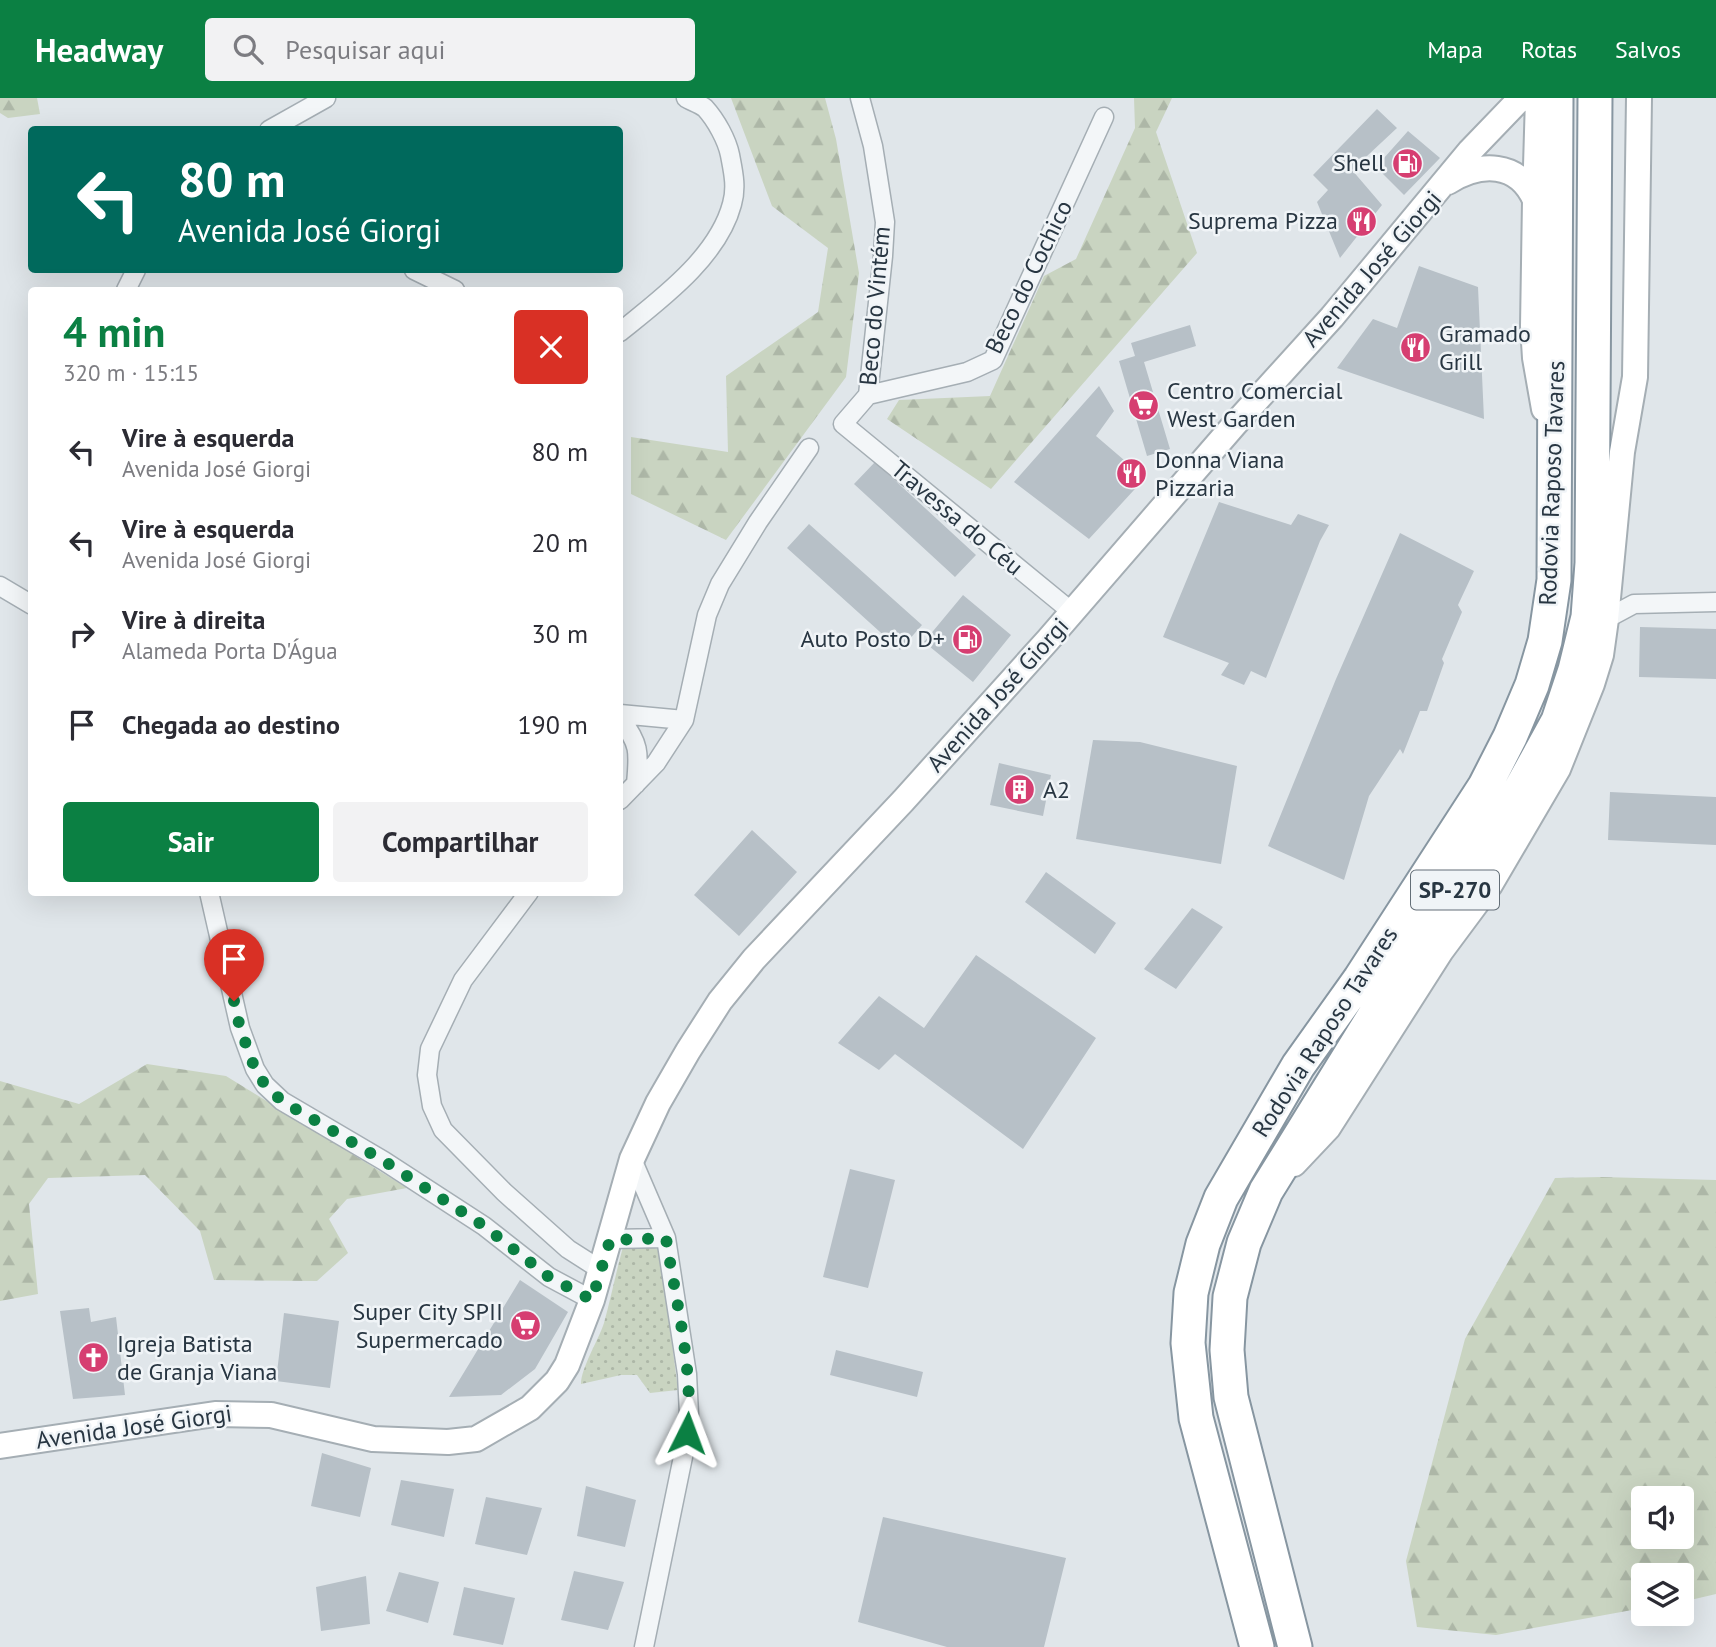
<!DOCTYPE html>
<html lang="pt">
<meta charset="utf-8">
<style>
body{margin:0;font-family:"PT Sans",sans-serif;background:#f2f2f3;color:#2b2b33;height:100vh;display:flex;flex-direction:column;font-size:26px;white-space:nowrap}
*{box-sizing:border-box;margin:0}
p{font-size:23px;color:#7c7c81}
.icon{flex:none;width:38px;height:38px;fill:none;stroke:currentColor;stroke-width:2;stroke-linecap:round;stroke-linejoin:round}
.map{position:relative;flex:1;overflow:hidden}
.side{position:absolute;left:28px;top:189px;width:595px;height:609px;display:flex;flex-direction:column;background:#fff;border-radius:7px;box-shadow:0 7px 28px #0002}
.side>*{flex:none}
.top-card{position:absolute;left:28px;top:28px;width:595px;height:147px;border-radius:7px;box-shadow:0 7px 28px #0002;background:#00695c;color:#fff;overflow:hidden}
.fabs{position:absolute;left:1631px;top:1388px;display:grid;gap:14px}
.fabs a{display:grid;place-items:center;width:63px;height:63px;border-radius:7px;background:#fff;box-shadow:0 7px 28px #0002;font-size:35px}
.pin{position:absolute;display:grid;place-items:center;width:60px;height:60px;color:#fff;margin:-72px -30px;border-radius:50% 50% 50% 0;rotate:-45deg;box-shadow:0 0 7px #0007}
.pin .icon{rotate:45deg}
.me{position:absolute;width:77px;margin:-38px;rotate:3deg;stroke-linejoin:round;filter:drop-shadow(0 0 5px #0008)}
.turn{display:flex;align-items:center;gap:24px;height:147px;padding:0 35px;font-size:32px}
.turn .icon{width:91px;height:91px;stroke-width:2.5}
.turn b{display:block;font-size:49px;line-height:60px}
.round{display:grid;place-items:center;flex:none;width:74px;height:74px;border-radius:7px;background:#f2f2f3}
.head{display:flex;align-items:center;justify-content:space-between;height:119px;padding:0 35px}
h1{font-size:42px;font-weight:700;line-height:52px;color:#0b8043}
.primary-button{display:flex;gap:14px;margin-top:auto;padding:14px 35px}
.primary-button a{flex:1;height:80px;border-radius:7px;background:#0b8043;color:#fff;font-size:28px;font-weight:700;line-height:80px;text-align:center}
.primary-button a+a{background:#f2f2f3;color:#2b2b33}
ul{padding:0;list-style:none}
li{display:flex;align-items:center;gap:21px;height:91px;padding:0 35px}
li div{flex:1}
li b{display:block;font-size:26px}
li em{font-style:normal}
header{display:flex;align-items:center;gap:42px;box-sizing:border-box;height:98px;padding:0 35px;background:#0b8043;color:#fff}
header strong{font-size:33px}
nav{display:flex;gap:38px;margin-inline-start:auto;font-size:24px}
.search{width:490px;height:63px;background:#f2f2f3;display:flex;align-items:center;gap:18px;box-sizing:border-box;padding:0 24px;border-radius:7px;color:#7c7c81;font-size:26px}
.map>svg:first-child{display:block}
.grass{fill:url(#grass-dots)}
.forest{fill:url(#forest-firs);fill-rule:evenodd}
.building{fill:#b7c0c7}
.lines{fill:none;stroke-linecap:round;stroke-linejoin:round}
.street-casing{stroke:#a5aeb4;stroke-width:21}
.secondary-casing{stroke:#a5aeb4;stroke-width:28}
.highway-casing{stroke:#8796a1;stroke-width:37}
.street{stroke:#f3f6f8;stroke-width:18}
.secondary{stroke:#fff;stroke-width:24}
.highway{stroke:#fff;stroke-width:33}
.route{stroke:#0b8043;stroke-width:12;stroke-dasharray:0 21.6}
.labels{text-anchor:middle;stroke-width:5;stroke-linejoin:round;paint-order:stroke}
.shield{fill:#f0f4f7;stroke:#646f78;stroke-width:2}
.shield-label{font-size:23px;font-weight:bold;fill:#283642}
.poi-label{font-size:24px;fill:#283642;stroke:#f0f4f7;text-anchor:start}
.street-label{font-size:24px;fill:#283642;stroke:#f0f4f7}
</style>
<header>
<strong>Headway</strong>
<div class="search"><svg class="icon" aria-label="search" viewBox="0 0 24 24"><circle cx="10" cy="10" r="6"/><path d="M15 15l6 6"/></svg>Pesquisar aqui</div>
<nav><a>Mapa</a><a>Rotas</a><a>Salvos</a></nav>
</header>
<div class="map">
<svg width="1716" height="1549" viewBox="0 0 1716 1549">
<defs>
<pattern id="grass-dots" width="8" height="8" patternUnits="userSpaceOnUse" patternTransform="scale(1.75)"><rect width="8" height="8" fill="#c9d4c1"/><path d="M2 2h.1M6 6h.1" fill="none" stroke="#adb7a7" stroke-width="1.8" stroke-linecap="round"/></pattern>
<pattern id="forest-firs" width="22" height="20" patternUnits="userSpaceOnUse" patternTransform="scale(1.75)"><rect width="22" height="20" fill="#c9d4c1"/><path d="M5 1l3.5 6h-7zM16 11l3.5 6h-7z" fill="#adb7a7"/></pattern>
</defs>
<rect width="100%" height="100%" fill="#e0e6ea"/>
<path class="grass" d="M630,1143L660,1152L678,1292L650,1295L637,1277H621L581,1286C581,1270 598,1243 604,1225C611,1200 616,1174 623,1149Z"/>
<path class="forest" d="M0,0H37L40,16L8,20L0,15Z
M731,0H825L836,41L859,175L846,279L726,442L631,396V339L728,354L726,278L818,214L828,150L772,108Z
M1134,0H1172L1156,34L1197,155L991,391L887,321L899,302L990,298L1044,178L1076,161L1135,30Z
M147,966L226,978L407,1090L347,1101L329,1121L348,1155L317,1183L214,1182L200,1133L145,1077L48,1080L29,1106L38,1196L0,1203V983L79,1006Z
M1601,1079L1716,1082V1496L1682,1504V1477H1643V1510L1496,1537L1417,1529L1406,1463L1465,1241L1555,1080ZM1682,1400V1438H1643V1400Z"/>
<path class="building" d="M1377,11L1397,30L1352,72L1382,107L1340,160L1317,104L1328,92L1313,77Z
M1408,33L1440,60L1404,97L1376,69Z
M1419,168L1478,189L1484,321L1337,270L1373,221L1397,230Z
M1190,227L1196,248L1144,264L1170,351L1147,358L1119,263L1135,258L1131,245Z
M1099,288L1114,313L1096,338L1145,380L1089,441L1014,384Z
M875,364L976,457L955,479L854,386Z
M1219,404L1291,427L1298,416L1329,427L1320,443L1266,580L1251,573L1244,587L1221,577L1229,565L1163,539Z
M809,426L922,527L900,552L787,450Z
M1400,435L1474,473L1458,507L1462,514L1442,561L1444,565L1427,613H1420L1403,656L1400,651L1369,698L1344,782L1268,748L1336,581Z
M963,497L1011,537L973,584L924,544Z
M1640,529L1716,531V581L1639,579Z
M1093,642L1140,644L1237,668L1221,766L1076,741Z
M999,665L1051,677L1043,718L990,707Z
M1610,694L1716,699V747L1608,742Z
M752,732L797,774L739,838L694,797Z
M1046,774L1116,825L1095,856L1025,804Z
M1192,810L1223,829L1176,891L1144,871Z
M976,857L1096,940L1023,1051L895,956L879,972L838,945L879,898L924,930Z
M850,1071L895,1082L868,1190L823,1179Z
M520,1182L568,1214L535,1271L501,1297L449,1299Z
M89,1210L91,1224L116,1219L125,1297L73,1301L60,1213Z
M284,1215L339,1223L330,1290L276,1283Z
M836,1252L923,1274L917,1299L830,1277Z
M322,1355L371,1370L360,1419L311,1408Z
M401,1382L454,1391L444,1439L391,1427Z
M586,1388L636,1402L625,1449L577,1438Z
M486,1399L542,1410L527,1457L475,1446Z
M883,1419L1066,1460L1044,1549H947L858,1524Z
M574,1473L624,1484L608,1532L561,1522Z
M399,1474L439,1484L428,1525L386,1513Z
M366,1478L370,1526L321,1533L316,1489Z
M464,1489L515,1500L503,1547L453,1537Z"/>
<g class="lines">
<defs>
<path id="street" d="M860,0L873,48L885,124L883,158L868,297L843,326L1072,514
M269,32L326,0
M414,172L455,192
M126,192L136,172
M620,234C661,201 718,159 732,106C737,89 733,73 730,57C727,42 716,22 705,10C700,6 691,3 686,0
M868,297L967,274L993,262L1104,19
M0,488L32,507
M1606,521L1634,506L1716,504
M620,616L684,622
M620,620C640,646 639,654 636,686
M620,702L656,665L684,622L707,517L720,486L758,424L809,350
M209,794L240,930L255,971L265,987L282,1003L384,1063L484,1128L549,1179L592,1202
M529,794L463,882L430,951L427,977L432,1008L443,1032L504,1094L568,1151L601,1172
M632,1061L666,1140L687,1276L689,1316L684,1354L644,1549
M610,1141L666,1140"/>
<path id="secondary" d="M1448,84C1480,64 1518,63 1535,102L1533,228L1535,260L1544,311
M1535,102L1538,0
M1294,1066L1328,1030L1441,853L1490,787L1558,671L1592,586L1601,557L1606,521L1622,354L1635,279L1639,0
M0,1348L215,1316L271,1317L373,1341L448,1344L476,1341L530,1310L557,1283L567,1267L592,1202L632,1061L658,1005L688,953L720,903L754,861L903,703L1048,542L1235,326L1332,219L1470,53L1521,0"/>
<path id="highway" d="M1257,1549L1196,1320L1188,1245L1191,1195L1203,1146L1221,1100L1298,968L1360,881L1485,688L1510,639L1532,587L1545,543L1554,482L1556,0
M1295,1549L1231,1299L1227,1252L1230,1199L1244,1145L1266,1093L1415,852L1520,692L1558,623L1575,572L1588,519L1592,465L1595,0"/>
</defs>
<use href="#street" class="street-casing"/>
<use href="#secondary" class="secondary-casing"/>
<use href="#highway" class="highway-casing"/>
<use href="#street" class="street"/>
<use href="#secondary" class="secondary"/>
<use href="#highway" class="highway"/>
</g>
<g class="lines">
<path class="route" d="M234,903L240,930L255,971L265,987L282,1003L384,1063L484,1128L549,1179L592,1202L610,1142L666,1140C675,1199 695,1277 687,1335"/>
</g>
<defs>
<symbol id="fuel-disc" viewBox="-11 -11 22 22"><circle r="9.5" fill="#d63e71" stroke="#f0f4f7"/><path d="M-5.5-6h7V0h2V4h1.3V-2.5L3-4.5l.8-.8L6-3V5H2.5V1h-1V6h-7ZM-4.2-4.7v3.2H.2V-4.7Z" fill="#fff"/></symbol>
<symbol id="restaurant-disc" viewBox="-11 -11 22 22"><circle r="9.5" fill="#d63e71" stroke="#f0f4f7"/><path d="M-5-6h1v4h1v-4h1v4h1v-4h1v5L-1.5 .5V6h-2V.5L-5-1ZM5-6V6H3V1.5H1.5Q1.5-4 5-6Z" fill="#fff"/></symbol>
<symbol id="supermarket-disc" viewBox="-11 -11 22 22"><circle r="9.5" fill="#d63e71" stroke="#f0f4f7"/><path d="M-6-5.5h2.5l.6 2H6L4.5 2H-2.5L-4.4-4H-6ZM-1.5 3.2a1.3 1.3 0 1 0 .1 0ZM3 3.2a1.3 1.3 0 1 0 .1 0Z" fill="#fff"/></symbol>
<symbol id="building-disc" viewBox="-11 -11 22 22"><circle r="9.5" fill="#d63e71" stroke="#f0f4f7"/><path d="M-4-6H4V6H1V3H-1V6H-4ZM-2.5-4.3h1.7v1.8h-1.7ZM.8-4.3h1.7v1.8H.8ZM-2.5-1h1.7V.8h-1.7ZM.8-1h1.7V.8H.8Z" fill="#fff"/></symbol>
<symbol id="church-disc" viewBox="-11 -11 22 22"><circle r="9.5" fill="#d63e71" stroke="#f0f4f7"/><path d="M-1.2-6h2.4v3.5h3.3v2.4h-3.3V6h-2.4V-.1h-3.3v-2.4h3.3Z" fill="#fff"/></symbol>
</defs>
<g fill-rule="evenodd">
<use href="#fuel-disc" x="1390" y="48" width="35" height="35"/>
<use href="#restaurant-disc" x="1344" y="106" width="35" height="35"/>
<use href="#restaurant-disc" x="1398" y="232" width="35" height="35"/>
<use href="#supermarket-disc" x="1126" y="290" width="35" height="35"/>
<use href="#restaurant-disc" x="1114" y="358" width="35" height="35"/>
<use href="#fuel-disc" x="950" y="524" width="35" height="35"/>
<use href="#building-disc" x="1002" y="674" width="35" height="35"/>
<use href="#supermarket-disc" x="508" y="1210" width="35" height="35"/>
<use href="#church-disc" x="76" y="1242" width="35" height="35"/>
</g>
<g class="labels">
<rect class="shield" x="1411" y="772.5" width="88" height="39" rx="5"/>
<g class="shield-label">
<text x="1455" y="800">SP-270</text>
</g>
<g class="poi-label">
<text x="1385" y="73" text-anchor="end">Shell</text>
<text x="1338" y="131" text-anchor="end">Suprema Pizza</text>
<text x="1439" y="244">Gramado<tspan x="1439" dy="28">Grill</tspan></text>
<text x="1167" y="301">Centro Comercial<tspan x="1167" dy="28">West Garden</tspan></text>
<text x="1155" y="370">Donna Viana<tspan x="1155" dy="28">Pizzaria</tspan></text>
<text x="945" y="549" text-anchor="end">Auto Posto D+</text>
<text x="1043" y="700">A2</text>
<text x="503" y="1222" text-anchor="end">Super City SPII<tspan x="503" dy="28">Supermercado</tspan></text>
<text x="117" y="1254">Igreja Batista<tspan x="117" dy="28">de Granja Viana</tspan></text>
</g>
<g class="street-label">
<text transform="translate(1372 171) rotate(-49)" y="8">Avenida José Giorgi</text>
<text transform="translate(1029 179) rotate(-64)" y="8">Beco do Cochico</text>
<text transform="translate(875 208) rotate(-85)" y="8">Beco do Vintém</text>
<text transform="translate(1552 385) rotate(-88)" y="8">Rodovia Raposo Tavares</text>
<text transform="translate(957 420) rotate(40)" y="8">Travessa do Céu</text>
<text transform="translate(998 597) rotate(-48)" y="8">Avenida José Giorgi</text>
<text transform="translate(1325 934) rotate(-57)" y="8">Rodovia Raposo Tavares</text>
<text transform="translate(134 1329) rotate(-8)" y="8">Avenida José Giorgi</text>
</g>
</g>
</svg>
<div class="fabs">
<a><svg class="icon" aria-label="sound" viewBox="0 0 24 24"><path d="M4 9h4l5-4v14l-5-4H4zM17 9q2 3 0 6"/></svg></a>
<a><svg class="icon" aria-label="layers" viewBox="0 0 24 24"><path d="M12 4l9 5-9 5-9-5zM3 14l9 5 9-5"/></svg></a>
</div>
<div class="pin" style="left:234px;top:903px;background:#d93025"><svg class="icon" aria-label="arrive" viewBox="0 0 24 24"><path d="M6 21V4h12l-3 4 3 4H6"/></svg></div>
<svg class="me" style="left:687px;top:1335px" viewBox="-20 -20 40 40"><path d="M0-17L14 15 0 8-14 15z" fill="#0b8043" stroke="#fff" stroke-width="4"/></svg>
<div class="top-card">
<div class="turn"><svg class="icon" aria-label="left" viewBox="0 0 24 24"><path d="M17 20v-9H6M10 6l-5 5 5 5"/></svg><div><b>80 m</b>Avenida José Giorgi</div></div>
</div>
<section class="side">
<div class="head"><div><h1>4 min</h1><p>320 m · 15:15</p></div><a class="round" style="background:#d93025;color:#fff"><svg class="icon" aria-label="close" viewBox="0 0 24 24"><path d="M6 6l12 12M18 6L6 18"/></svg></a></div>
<ul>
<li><svg class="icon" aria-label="left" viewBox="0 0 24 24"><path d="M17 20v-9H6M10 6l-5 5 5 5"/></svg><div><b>Vire à esquerda</b><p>Avenida José Giorgi</p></div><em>80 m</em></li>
<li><svg class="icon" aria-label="left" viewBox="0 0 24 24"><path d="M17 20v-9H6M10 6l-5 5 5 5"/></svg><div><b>Vire à esquerda</b><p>Avenida José Giorgi</p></div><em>20 m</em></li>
<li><svg class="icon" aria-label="right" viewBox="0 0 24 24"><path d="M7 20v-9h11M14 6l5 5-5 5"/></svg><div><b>Vire à direita</b><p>Alameda Porta D'Água</p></div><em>30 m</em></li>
<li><svg class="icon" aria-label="arrive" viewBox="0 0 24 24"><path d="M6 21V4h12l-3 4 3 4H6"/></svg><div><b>Chegada ao destino</b></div><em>190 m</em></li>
</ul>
<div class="primary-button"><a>Sair</a><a>Compartilhar</a></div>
</section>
</div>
